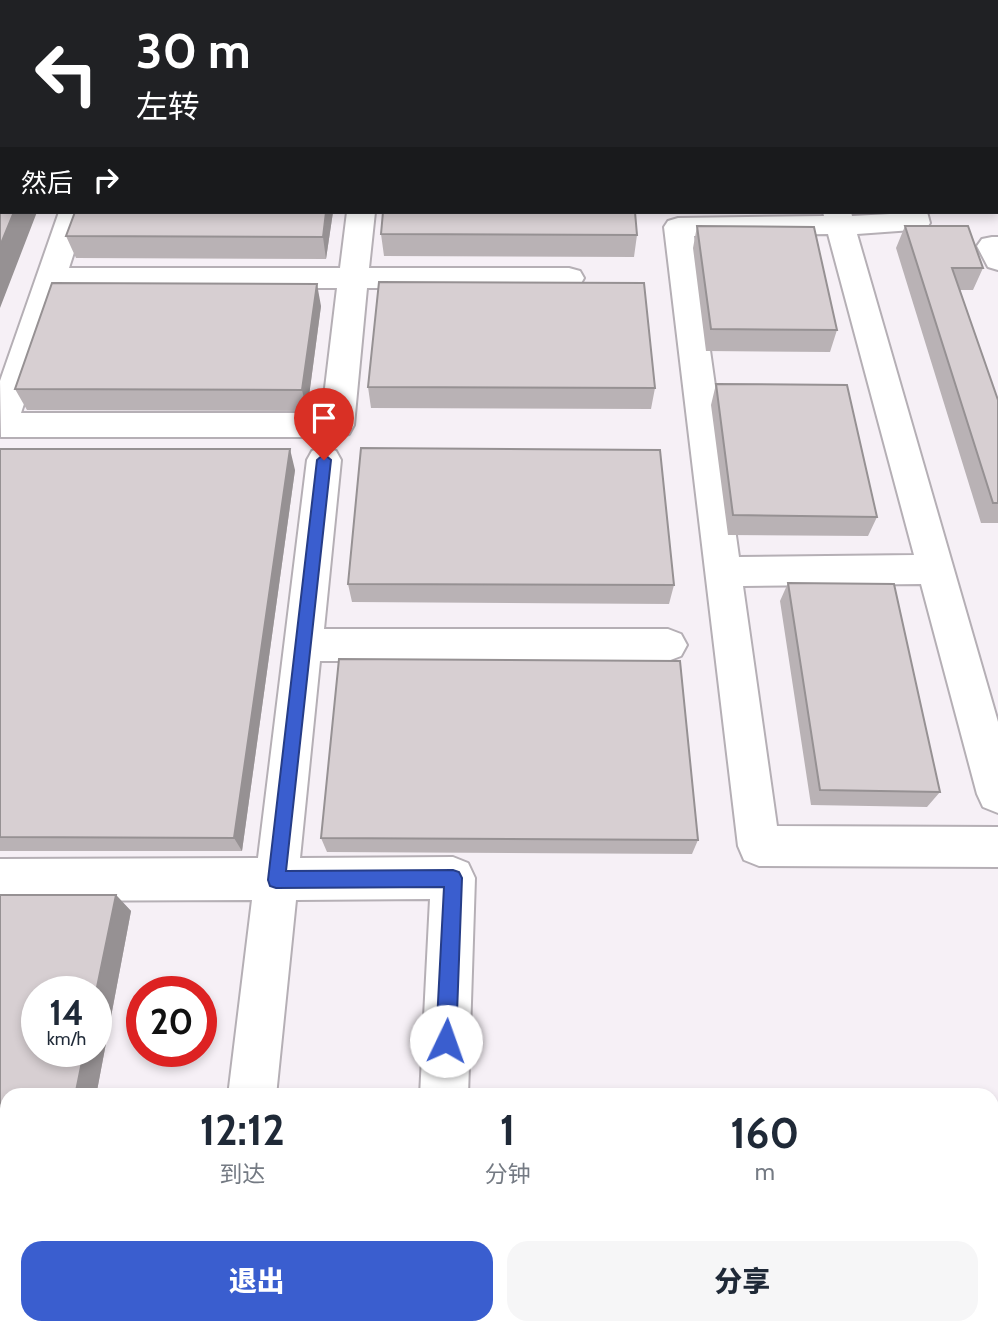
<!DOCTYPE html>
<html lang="zh">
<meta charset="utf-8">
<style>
body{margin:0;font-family:Cabin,"Noto Sans SC",sans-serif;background:#f6f6f7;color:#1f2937;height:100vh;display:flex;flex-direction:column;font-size:26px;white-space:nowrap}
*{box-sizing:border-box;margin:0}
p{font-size:23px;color:#747a83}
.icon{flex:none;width:38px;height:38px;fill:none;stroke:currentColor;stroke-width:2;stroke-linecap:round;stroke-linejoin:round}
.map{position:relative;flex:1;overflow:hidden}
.side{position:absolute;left:0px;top:1088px;width:999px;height:247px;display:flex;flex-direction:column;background:#fff;border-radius:21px 21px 0 0;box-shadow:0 4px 10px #0003}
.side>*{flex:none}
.guide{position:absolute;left:0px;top:0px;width:999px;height:214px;box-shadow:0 4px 10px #0003;background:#202124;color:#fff;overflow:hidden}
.speed{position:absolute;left:21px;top:976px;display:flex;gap:14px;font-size:35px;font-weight:700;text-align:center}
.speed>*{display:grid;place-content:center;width:91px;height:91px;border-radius:50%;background:#fff;box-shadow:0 4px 10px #0003;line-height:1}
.speed small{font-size:18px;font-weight:400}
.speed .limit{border:10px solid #d22;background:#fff;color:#111}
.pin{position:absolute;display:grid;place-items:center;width:60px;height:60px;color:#fff;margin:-72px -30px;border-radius:50% 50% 50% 0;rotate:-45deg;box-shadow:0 0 7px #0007}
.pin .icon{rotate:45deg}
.me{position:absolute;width:77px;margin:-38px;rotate:3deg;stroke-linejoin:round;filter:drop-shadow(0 0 5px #0008)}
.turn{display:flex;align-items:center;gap:24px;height:147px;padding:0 21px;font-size:32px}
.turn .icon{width:91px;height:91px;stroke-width:2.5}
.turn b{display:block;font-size:49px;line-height:60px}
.then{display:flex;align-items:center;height:66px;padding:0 21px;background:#0003;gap:14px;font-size:26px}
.eta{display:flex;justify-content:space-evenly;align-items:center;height:119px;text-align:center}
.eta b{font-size:42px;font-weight:800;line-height:49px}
.primary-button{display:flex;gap:14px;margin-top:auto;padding:14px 21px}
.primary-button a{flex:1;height:80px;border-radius:21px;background:#3a5ecf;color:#fff;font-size:28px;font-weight:800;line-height:80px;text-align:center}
.primary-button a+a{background:#f6f6f7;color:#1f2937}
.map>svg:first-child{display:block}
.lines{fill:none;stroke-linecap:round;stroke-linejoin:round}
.minor-casing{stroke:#b5afb5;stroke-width:4}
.major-casing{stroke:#9b3f4b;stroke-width:4}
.minor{fill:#fff;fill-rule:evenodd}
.major{fill:#ef9ba6;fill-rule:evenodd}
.wall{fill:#b9b2b5}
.shaded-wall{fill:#969193}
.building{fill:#d7cfd2;stroke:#969193;stroke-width:2}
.route{fill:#3a5ecf;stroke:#263d87;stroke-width:2}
</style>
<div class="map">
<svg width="998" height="1335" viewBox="0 0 998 1335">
<rect width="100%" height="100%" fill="#f6f0f6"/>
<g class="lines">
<defs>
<path id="minor" d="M0,20H2V34H0Z
M59,212H87L69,268H340L347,212H375L369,268H569L580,271L584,278L580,285L569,288H367L354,425L349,434L337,437H1L0,381ZM62,288H337L322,413H21Z
M823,212H851L852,216L927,212L930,223L926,229L857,234L998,722V813L983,807L977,794L921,584L743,586L777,826L998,827V867L759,866L744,860L738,846L664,227L668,221L678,218L824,216ZM828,234L914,555L739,557L694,236Z
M992,237H998V270L988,267L977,246L982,239Z
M324,447L336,451L341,460L324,629H668L681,634L687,645L681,656L668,661H320L300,858L453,857L468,863L475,878L468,1096H420L430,899L296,900L276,1096H228L252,900L0,901V859L258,858L307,460L312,451Z
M0,1144H7V1194H0Z
M199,1328H253L252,1335H198Z"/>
<path id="major" d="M998,1222V1274L992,1276V1224Z
M686,1328H762L759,1335H683Z"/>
</defs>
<use href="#minor" class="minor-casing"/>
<use href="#major" class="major-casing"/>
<use href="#minor" class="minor"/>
<use href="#major" class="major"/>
</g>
<path class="wall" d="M0,44H2V104H0Z
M333,212L326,259L76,258L66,236Z
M697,226L837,330L830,352L706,351L693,248Z
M905,226L983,268L973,290H960L998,400V523H981L896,248Z
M381,234L637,235L634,257L384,256Z
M321,306L307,411L27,410L15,389Z
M716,384L877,517L868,536L728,535L711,405Z
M368,387L655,388L651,409L371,408Z
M0,449L295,470L242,851H0Z
M788,583L940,792L927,807L811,805L780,601Z
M348,584L674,585L669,604L352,602Z
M321,838L698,840L692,854L327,852Z
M0,895H116L131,911L96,1096H7V1144H0Z"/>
<path class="shaded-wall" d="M14,212H37L0,308V246Z
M326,212H333L326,259L323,237Z
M317,284L321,306L307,411L302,390Z
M290,449L295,470L242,851L234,838Z
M116,895L131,911L96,1096H75L84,1052H96V992Z"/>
<path class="building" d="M0,44H2V82H0Z
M0,115H2V212H14L0,246Z
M75,212H326L323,237L66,236Z
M383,212H635L637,235L381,234Z
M697,226L814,227L837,330L711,329Z
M905,226H968L983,268H952L998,400V503H993Z
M379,282L644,283L655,388L368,387Z
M52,283L317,284L302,390L15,389Z
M716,384L847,385L877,517L733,515Z
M361,448L660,450L674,585L348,584Z
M0,449H290L234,838L0,837Z
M788,583L894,584L940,792L820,790Z
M339,659L680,661L698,840L321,838Z
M0,895H116L96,992H37V1052H84L75,1096H7V1138H0Z"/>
<path class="route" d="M324,454L331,460L286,871L453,870L459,872L462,878L456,1041L453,1048L446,1051L439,1048L436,1041L444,887L276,888L270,886L268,880L317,460Z"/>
</svg>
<div class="speed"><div>14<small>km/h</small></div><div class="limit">20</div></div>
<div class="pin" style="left:324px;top:460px;background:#d93025"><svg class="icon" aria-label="arrive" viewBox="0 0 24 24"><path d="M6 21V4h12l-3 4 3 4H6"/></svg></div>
<svg class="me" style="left:446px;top:1041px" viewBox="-20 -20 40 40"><circle r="19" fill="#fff"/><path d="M0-13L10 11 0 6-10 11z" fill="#3a5ecf"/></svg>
<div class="guide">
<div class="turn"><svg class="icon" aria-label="left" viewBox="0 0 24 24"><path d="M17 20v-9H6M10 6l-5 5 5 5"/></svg><div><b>30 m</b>左转</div></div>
<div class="then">然后<svg class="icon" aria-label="right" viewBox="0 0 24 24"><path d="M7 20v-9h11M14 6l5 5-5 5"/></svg></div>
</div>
<section class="side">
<div class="eta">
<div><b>12:12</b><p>到达</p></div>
<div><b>1</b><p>分钟</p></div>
<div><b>160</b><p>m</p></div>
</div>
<div class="primary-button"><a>退出</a><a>分享</a></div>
</section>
</div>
